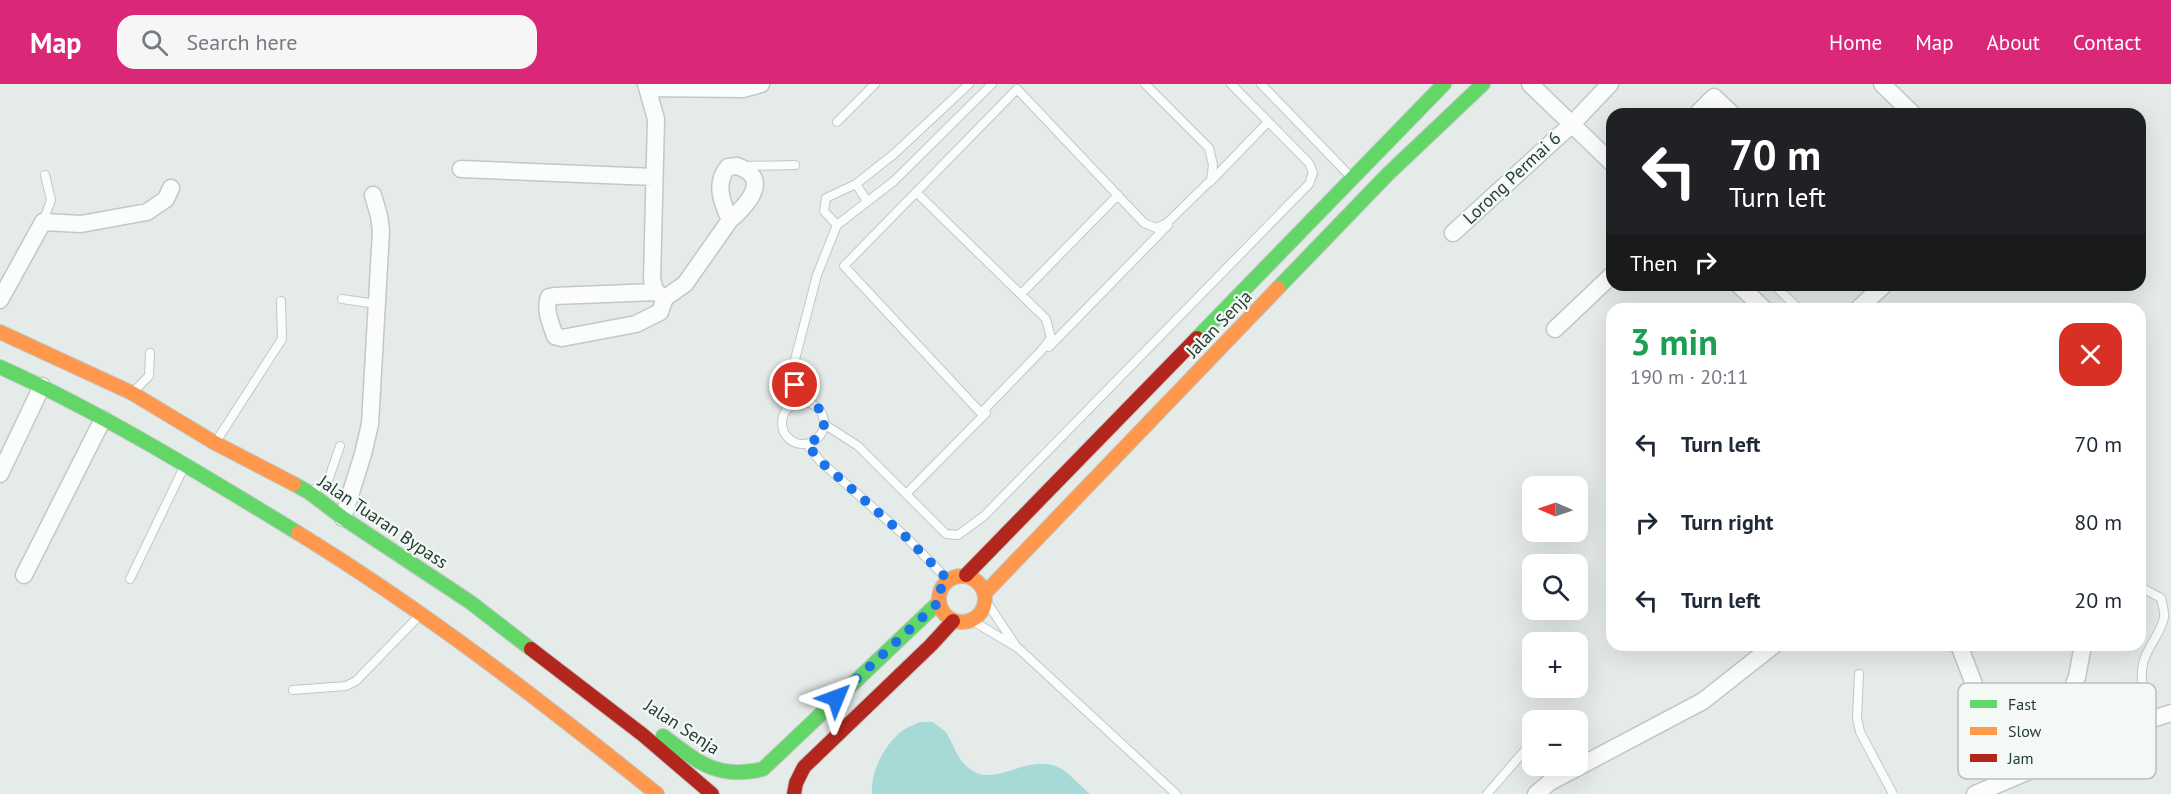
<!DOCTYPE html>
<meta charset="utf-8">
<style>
body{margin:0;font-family:"PT Sans",sans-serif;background:#f6f6f7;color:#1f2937;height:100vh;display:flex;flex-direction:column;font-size:22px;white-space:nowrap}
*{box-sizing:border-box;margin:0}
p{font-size:20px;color:#747a83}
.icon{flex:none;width:33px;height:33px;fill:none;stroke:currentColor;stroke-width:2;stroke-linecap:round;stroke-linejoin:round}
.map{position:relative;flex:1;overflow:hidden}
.side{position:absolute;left:1606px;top:219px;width:540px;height:348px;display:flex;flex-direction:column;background:#fff;border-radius:18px;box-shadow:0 6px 24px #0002}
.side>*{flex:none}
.guide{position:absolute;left:1606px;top:24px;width:540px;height:183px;border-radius:18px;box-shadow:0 6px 24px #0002;background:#202124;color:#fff;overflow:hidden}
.needle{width:39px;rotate:272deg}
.fabs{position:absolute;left:1522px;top:392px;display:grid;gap:12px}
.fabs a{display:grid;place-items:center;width:66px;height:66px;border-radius:12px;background:#fff;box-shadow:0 6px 24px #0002;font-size:30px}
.pin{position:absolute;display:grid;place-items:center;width:51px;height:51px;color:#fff;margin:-26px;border:3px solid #fff;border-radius:50%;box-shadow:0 2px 6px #0007}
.me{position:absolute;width:66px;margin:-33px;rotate:46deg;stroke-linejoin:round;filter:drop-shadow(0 0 4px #0008)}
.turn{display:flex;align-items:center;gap:21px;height:126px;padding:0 24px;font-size:27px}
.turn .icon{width:78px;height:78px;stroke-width:2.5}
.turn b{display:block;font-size:42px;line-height:51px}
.then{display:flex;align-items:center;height:57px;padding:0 24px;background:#0003;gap:12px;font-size:22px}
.round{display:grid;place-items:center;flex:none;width:63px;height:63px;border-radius:18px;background:#f6f6f7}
.head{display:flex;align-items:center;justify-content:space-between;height:102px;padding:0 24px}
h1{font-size:36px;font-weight:600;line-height:45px;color:#1e9e55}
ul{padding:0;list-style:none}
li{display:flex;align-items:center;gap:18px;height:78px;padding:0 24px}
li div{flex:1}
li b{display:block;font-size:22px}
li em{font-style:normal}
header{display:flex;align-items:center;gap:36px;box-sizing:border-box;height:84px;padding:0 30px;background:#db2777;color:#fff}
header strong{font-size:28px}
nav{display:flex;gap:33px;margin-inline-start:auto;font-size:21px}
.search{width:420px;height:54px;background:#f6f6f7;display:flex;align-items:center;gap:15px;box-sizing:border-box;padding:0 21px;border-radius:18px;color:#747a83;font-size:22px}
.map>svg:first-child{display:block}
.water{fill:#a7d9d7}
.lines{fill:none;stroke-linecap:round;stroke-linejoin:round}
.lane-casing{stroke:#c2c8c5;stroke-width:10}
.street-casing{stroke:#c2c8c5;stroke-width:19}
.fast-casing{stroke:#c0c8c5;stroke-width:16}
.slow-casing{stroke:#c0c8c5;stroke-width:16}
.jam-casing{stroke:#c0c8c5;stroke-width:16}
.lane{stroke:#fbfcfc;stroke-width:8}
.street{stroke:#fbfcfc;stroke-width:16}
.fast{stroke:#63d668;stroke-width:14}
.slow{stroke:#ff974d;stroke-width:14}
.jam{stroke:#b3261e;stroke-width:14}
.route{stroke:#1a73e8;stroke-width:10;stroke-dasharray:0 18}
.labels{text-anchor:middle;stroke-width:4.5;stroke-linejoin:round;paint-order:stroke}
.street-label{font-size:18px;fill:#233e32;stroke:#f4f9f5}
.key{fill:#f4f9f5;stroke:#b5c1ba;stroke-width:1.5}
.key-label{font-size:16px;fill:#233e32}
</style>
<header>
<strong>Map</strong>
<div class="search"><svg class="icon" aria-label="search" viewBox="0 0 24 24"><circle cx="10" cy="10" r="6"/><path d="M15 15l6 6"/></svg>Search here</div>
<nav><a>Home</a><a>Map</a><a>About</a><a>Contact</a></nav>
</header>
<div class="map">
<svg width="2171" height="710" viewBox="0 0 2171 710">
<rect width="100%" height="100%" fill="#e5ebe8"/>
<path class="water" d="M920,638H933C937,642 944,645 947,650C956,665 957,677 973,687C996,702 1028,670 1058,683C1069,688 1080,702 1090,710H872C870,688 885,660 902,647C907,643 914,641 920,638Z"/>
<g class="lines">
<defs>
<path id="lane" d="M1261,0L1350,92
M837,38L875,0
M744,82L795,81
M1210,98L1268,38
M856,100L867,117
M916,108L1046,235L1051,254L1041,267L981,329L844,182L1017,5L1144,139L1156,144L1167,139L1211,96L1213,81L1209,64L1145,0
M43,138L51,116L45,91
M837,141L824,127L826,114L856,100L894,70L969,0
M1774,201L1799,225
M1021,210L1118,111
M342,215L376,220
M1049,263L1168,141
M136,305L149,292L150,269
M802,317L792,287L817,191L837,141L894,97L992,0
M782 339a21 21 0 1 1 42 0a21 21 0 1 1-42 0Z
M824,340L858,362L946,450L958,451L984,432L1309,100L1313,89L1309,79L1231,0
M217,356L282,255L281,217
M807,360L820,377L905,452L948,496
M315,405L328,397L340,362
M906,410L986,329
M130,495L183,385
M2140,503L2161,514C2162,520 2165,527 2164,533C2161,551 2146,563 2143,580C2139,597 2146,618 2149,636
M986,517L1016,562
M971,536L1018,564L1176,710
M1859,590L1857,634L1860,648L1893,710
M293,606L346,602L356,597L417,534
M1487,710L1533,657"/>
<path id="street" d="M646,0L656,35L652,196L656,208
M1530,0L1612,79
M1882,0L1913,30
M648,4L743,5L761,0
M1697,30L1714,13L1732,30
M737,82C772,94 748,120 730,136C722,119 714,99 728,83Z
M461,85L654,93
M1453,149L1572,40L1610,0
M1739,201L1764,225
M665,214L660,228L636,240L562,254L555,252C551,240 544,225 549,213L554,212L656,208L665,214L685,200L730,136
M0,216L43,138L81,140L147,128L166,115L171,104
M1858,225L1884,201
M1555,245L1612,191
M0,390L42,302
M343,434L363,370L370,340L381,147L379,132L373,111
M24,491L103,335
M1959,561L2010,694
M2064,672L2062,639L2069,612L2077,593L2083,561
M1536,710L1550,698L1703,617L1774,561
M1975,710L2149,636L2171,629"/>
<path id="fast" d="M1278,204L1388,90L1483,0
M1197,254L1444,0
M0,283C104,330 201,390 298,449
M294,400L310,409L343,434L470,518L531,565
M663,652C698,678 717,696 763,685L939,518"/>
<path id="slow" d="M0,248L132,309L215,359L294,400
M298,449C425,527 541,617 657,710
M939 515a23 23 0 1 1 46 0a23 23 0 1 1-46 0Z
M985,509L1278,204"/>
<path id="jam" d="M966,491L1197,254
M531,565L643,651L712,710
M794,710L796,699L804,683L931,561L953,537"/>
</defs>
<use href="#lane" class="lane-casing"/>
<use href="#street" class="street-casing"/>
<use href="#fast" class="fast-casing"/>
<use href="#slow" class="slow-casing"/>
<use href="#jam" class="jam-casing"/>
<use href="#lane" class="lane"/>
<use href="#street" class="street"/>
<use href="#fast" class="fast"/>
<use href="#slow" class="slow"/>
<use href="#jam" class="jam"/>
</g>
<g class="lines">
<path class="route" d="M795,301L802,317C829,320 832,350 807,360L820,377L905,452L948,496L940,506L939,518L836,614"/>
</g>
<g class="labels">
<g class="street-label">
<text transform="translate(1512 94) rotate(-43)" y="6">Lorong Permai 6</text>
<text transform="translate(1219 240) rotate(-46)" y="6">Jalan Senja</text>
<text transform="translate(383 438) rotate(34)" y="6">Jalan Tuaran Bypass</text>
<text transform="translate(682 643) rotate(33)" y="6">Jalan Senja</text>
</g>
</g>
<rect x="1958" y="599" width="198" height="96" rx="9" class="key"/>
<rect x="1970" y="616" width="27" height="8" fill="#63d668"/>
<rect x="1970" y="643" width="27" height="8" fill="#ff974d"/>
<rect x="1970" y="670" width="27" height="8" fill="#b3261e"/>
<g class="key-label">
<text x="2008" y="626">Fast</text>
<text x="2008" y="653">Slow</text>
<text x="2008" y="680">Jam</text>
</g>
</svg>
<div class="fabs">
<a><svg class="needle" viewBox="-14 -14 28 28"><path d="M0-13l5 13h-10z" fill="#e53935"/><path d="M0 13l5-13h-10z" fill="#747a83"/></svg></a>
<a><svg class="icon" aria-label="search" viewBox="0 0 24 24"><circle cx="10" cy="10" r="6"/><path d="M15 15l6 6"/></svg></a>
<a>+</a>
<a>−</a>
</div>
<div class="pin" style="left:795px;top:301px;background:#d93025"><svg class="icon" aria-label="arrive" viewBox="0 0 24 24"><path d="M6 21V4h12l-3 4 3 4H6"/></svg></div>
<svg class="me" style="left:836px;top:614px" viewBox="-20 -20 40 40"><path d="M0-17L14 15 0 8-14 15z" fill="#1a73e8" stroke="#fff" stroke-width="4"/></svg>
<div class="guide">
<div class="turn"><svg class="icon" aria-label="left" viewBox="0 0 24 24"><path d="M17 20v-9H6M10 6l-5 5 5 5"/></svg><div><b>70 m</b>Turn left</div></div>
<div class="then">Then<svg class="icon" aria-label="right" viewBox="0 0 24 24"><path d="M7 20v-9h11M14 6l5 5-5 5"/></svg></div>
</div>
<section class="side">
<div class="head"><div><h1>3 min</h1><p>190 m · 20:11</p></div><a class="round" style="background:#d93025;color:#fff"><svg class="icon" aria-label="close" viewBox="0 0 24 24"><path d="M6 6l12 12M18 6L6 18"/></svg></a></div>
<ul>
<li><svg class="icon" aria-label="left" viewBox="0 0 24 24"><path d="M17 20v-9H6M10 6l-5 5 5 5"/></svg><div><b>Turn left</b></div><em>70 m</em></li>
<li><svg class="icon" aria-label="right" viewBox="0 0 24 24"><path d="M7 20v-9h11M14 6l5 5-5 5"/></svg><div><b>Turn right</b></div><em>80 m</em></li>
<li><svg class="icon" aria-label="left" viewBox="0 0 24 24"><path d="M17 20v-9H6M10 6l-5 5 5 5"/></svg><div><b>Turn left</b></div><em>20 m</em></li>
</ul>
</section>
</div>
